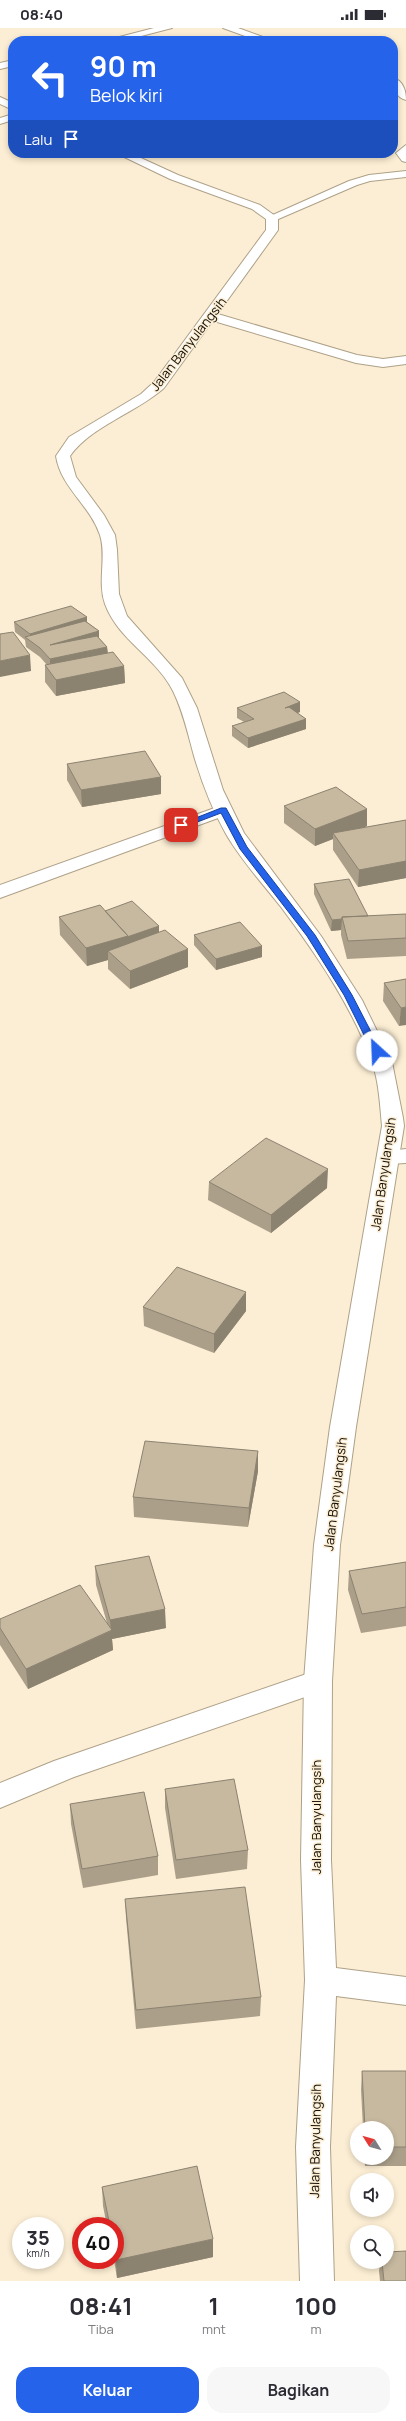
<!DOCTYPE html>
<html lang="id">
<style>
body{margin:0;font-family:Manrope,sans-serif;background:#f7f7f7;color:#2b2b33;height:100vh;display:flex;flex-direction:column;font-size:15px;white-space:nowrap}
*{box-sizing:border-box;margin:0}
p{font-size:13px;color:#7c7c81}
.icon{flex:none;width:22px;height:22px;fill:none;stroke:currentColor;stroke-width:2;stroke-linecap:round;stroke-linejoin:round}
.map{position:relative;height:2253px;overflow:hidden}
.panel{display:flex;flex-direction:column;background:#fff;flex:1}
.panel>*{flex:none}
.top-card{position:absolute;left:8px;top:8px;width:390px;height:122px;border-radius:16px;box-shadow:0 2px 6px #0003;background:#2563eb;color:#fff;overflow:hidden}
.needle{width:26px;rotate:307deg}
.tools{position:absolute;left:350px;top:2093px;display:grid;gap:8px}
.tools a{display:grid;place-items:center;width:44px;height:44px;border-radius:50%;background:#fff;box-shadow:0 2px 6px #0003;font-size:20px}
.speed{position:absolute;left:12px;top:2189px;display:flex;gap:8px;font-size:20px;font-weight:700;text-align:center}
.speed>*{display:grid;place-content:center;width:52px;height:52px;border-radius:50%;background:#fff;box-shadow:0 2px 6px #0003;line-height:1}
.speed small{font-size:10px;font-weight:400}
.speed .limit{border:6px solid #d22;background:#fff;color:#111}
.pin{position:absolute;display:grid;place-items:center;width:34px;height:34px;color:#fff;margin:-17px;border-radius:8px;box-shadow:0 2px 6px #0006}
.me{position:absolute;width:44px;margin:-22px;rotate:335deg;stroke-linejoin:round;filter:drop-shadow(0 0 3px #0008)}
.turn{display:flex;align-items:center;gap:14px;height:84px;padding:0 16px;font-size:18px}
.turn .icon{width:52px;height:52px;stroke-width:2.5}
.turn b{display:block;font-size:28px;line-height:34px}
.then{display:flex;align-items:center;height:38px;padding:0 16px;background:#0003;gap:8px;font-size:15px}
.eta{display:flex;justify-content:space-evenly;align-items:center;height:68px;text-align:center}
.eta b{font-size:24px;font-weight:700;line-height:28px}
.primary-button{display:flex;gap:8px;margin-top:auto;padding:8px 16px}
.primary-button a{flex:1;height:46px;border-radius:16px;background:#2563eb;color:#fff;font-size:16px;font-weight:700;line-height:46px;text-align:center}
.primary-button a+a{background:#f7f7f7;color:#2b2b33}
.status{display:flex;justify-content:space-between;align-items:center;height:28px;padding:0 20px;background:#fff;direction:ltr}
.status svg{height:11px;fill:currentColor}
.map>svg:first-child{display:block}
.lines{fill:none;stroke-linecap:round;stroke-linejoin:round}
.street-casing{stroke:#aea188;stroke-width:2}
.secondary-casing{stroke:#aea188;stroke-width:2}
.street{fill:#fff;fill-rule:evenodd}
.secondary{fill:#fff;fill-rule:evenodd}
.wall{fill:#ab9f8a}
.shaded-wall{fill:#8b8270}
.building{fill:#c7b9a0;stroke:#8b8270}
.route{fill:#2563eb;stroke:#184099}
.labels{text-anchor:middle;stroke-width:3;stroke-linejoin:round;paint-order:stroke}
.street-label{font-size:13px;fill:#110d05;stroke:#fceed4}
</style>
<div class="status"><b>08:40</b><svg viewBox="0 0 49 12"><path d="M0 12V9h3v3zM5 12V6h3v6zM10 12V3h3v9zM15 12V0h3v12zM26 1h20v11H26zM47 4h2v5h-2z"/></svg></div>
<div class="map">
<svg width="406" height="2253" viewBox="0 0 406 2253">
<rect width="100%" height="100%" fill="#fceed4"/>
<g class="lines">
<defs>
<path id="street" d="M154,0H172L122,13H104Z
M223,0H238L274,13H259Z
M13,32V38L0,41V35Z
M393,50C403,52 406,63 406,72C396,70 393,59 393,50Z
M13,86V92L0,96V90Z
M406,117V134L402,133L396,125Z
M406,143V149L370,153L357,157L276,192L272,193L266,190L349,153L369,147Z
M211,284L357,327L383,331L406,328V336L383,339L356,335L207,291L205,288L207,285Z
M223,777L229,778L232,782L229,786L0,870V857Z
M406,1121V1135L388,1136L380,1134L377,1129L380,1124Z
M318,1642L328,1645L332,1653L328,1661L74,1749L0,1780V1755L54,1733Z"/>
<path id="secondary" d="M0,69L13,75V82L0,76Z
M116,125H130L178,147L260,177L278,190V202L164,360C136,385 91,398 70,428L76,449L104,487L115,507L117,522L119,566L127,588L182,650L197,680L223,762L244,805L321,908L362,972L392,1034L403,1090L404,1098L356,1399L340,1517L332,1653L331,1832L336,1940L406,1949V1977L336,1968L330,2119L334,2253H300L296,2119L305,1952L301,1832L304,1653L314,1517L330,1399L382,1098C380,1077 379,1054 372,1034C352,978 316,926 281,879C262,855 241,832 226,806C212,781 202,755 194,728C188,706 183,683 173,663C156,629 118,612 105,576C97,553 107,529 100,507C90,477 61,460 56,428L69,409L141,366L154,354L266,202V191L252,181L170,151Z"/>
</defs>
<use href="#street" class="street-casing"/>
<use href="#secondary" class="secondary-casing"/>
<use href="#street" class="street"/>
<use href="#secondary" class="secondary"/>
</g>
<path class="wall" d="M87,589V594L99,603V610L107,619L108,625L124,638L125,655L56,668L45,654V637H47L40,629L26,619L25,612L15,604L14,594Z
M300,674V684L297,685L306,691V701L248,720L232,708V698L244,694L237,690V680Z
M67,736L161,749V766L82,779L67,752Z
M284,778L367,781V798L363,800L406,792V850L358,859L333,822V811L315,818L284,795Z
M314,856L368,888L406,886V928L347,931L341,907V902L331,903L314,866Z
M105,883L159,904L188,939L130,961L108,941V932L87,938L60,907L59,889Z
M194,907L262,918V929L216,942L194,917Z
M406,951L399,998L383,973L384,955Z
M209,1154L327,1160L271,1205L208,1172Z
M246,1264V1283L214,1325L144,1298L143,1279Z
M258,1423V1443L248,1499L134,1489L133,1469Z
M406,1534V1598L361,1605L348,1562L349,1543Z
M95,1538L166,1600L112,1611L113,1622L28,1661L0,1617V1591L107,1595L96,1557Z
M165,1761L248,1822L247,1841L176,1851L165,1780Z
M70,1776L158,1828V1847L83,1860L71,1796Z
M125,1871L261,1969L260,1988L136,2001L126,1890Z
M362,2043H406V2138H365L364,2130H387V2100H363L361,2062Z
M102,2159L213,2229L117,2250L114,2232H115V2198H107L103,2178Z
M380,2234H387L406,2253H380L379,2243Z"/>
<path class="shaded-wall" d="M87,589V599L30,613V606Z
M99,603V613L50,617Z
M107,619L108,629L50,641V631Z
M30,627L31,643L0,649V633Z
M124,638L125,655L56,668V652Z
M300,674V684L285,690V680Z
M306,691V701L248,720V710Z
M161,749V766L82,779L81,762Z
M367,781V798L336,810L333,805V811L315,818V801Z
M406,833V850L358,859L359,842Z
M342,891L341,902L331,903L332,892Z
M159,898V908L108,923V932L87,938L86,920Z
M262,918V929L216,942V931Z
M188,921V939L130,961V943Z
M406,979V997L399,998L401,980Z
M328,1141L327,1160L271,1205V1187Z
M246,1264V1283L214,1325V1306Z
M258,1423V1443L248,1499L249,1480Z
M165,1581L166,1600L112,1611L113,1622L28,1661L26,1641L111,1603L110,1592Z
M213,2211V2229L117,2250L116,2232Z"/>
<path class="building" d="M71,578L87,589L30,606L14,594Z
M85,593L99,603L50,617L97,608L107,619L50,631L40,620L25,609Z
M13,604L30,627L0,633V606Z
M113,624L124,638L56,652L45,637Z
M284,664L300,674L285,680L289,679L306,691L248,710L232,698L254,691L237,680Z
M145,723L161,749L81,762L67,736Z
M336,759L367,781L315,801L284,778Z
M406,792V833L359,842L333,805Z
M349,851L368,888L342,889V891L332,892L314,856Z
M132,873L159,898L127,909L128,908L105,883Z
M100,877L128,908L86,920L59,889Z
M406,886V910L348,913L342,889Z
M240,894L262,918L216,931L194,907Z
M165,902L188,921L130,943L108,923Z
M406,951V979L401,980L384,955Z
M266,1110L328,1141L271,1187L209,1154Z
M177,1239L246,1264L214,1306L143,1279Z
M145,1413L258,1423L249,1480L133,1469Z
M149,1528L165,1581L110,1592L95,1538Z
M406,1534V1579L362,1586L349,1543Z
M80,1557L112,1602L26,1641L0,1600V1591Z
M234,1751L248,1822L176,1832L165,1761Z
M144,1764L158,1828L82,1841L70,1776Z
M245,1859L261,1969L136,1982L125,1871Z
M362,2043H406V2119H387V2100H365Z
M197,2138L213,2211L116,2232L115,2225V2198H110L102,2159Z
M406,2223V2253H384L382,2234H387V2224Z"/>
<path class="route" d="M221,780H226L247,819L315,907L352,967L381,1023L380,1025L372,1023L344,967L307,908L240,821L221,785L184,799L178,797Z"/>
<g class="labels">
<g class="street-label">
<text transform="translate(188 316) rotate(-52)" y="5">Jalan Banyulangsih</text>
<text transform="translate(383 1146) rotate(-82)" y="5">Jalan Banyulangsih</text>
<text transform="translate(335 1466) rotate(-83)" y="5">Jalan Banyulangsih</text>
<text transform="translate(316 1789) rotate(-90)" y="5">Jalan Banyulangsih</text>
<text transform="translate(315 2113) rotate(-89)" y="5">Jalan Banyulangsih</text>
</g>
</g>
</svg>
<div class="tools">
<a><svg class="needle" viewBox="-14 -14 28 28"><path d="M0-13l5 13h-10z" fill="#e53935"/><path d="M0 13l5-13h-10z" fill="#7c7c81"/></svg></a>
<a><svg class="icon" aria-label="sound" viewBox="0 0 24 24"><path d="M4 9h4l5-4v14l-5-4H4zM17 9q2 3 0 6"/></svg></a>
<a><svg class="icon" aria-label="search" viewBox="0 0 24 24"><circle cx="10" cy="10" r="6"/><path d="M15 15l6 6"/></svg></a>
</div>
<div class="speed"><div>35<small>km/h</small></div><div class="limit">40</div></div>
<div class="pin" style="left:181px;top:797px;background:#d93025"><svg class="icon" aria-label="arrive" viewBox="0 0 24 24"><path d="M6 21V4h12l-3 4 3 4H6"/></svg></div>
<svg class="me" style="left:377px;top:1023px" viewBox="-20 -20 40 40"><circle r="19" fill="#fff"/><path d="M0-13L10 11 0 6-10 11z" fill="#2563eb"/></svg>
<div class="top-card">
<div class="turn"><svg class="icon" aria-label="left" viewBox="0 0 24 24"><path d="M17 20v-9H6M10 6l-5 5 5 5"/></svg><div><b>90 m</b>Belok kiri</div></div>
<div class="then">Lalu<svg class="icon" aria-label="arrive" viewBox="0 0 24 24"><path d="M6 21V4h12l-3 4 3 4H6"/></svg></div>
</div>
</div>
<section class="panel">
<div class="eta">
<div><b>08:41</b><p>Tiba</p></div>
<div><b>1</b><p>mnt</p></div>
<div><b>100</b><p>m</p></div>
</div>
<div class="primary-button"><a>Keluar</a><a>Bagikan</a></div>
</section>
